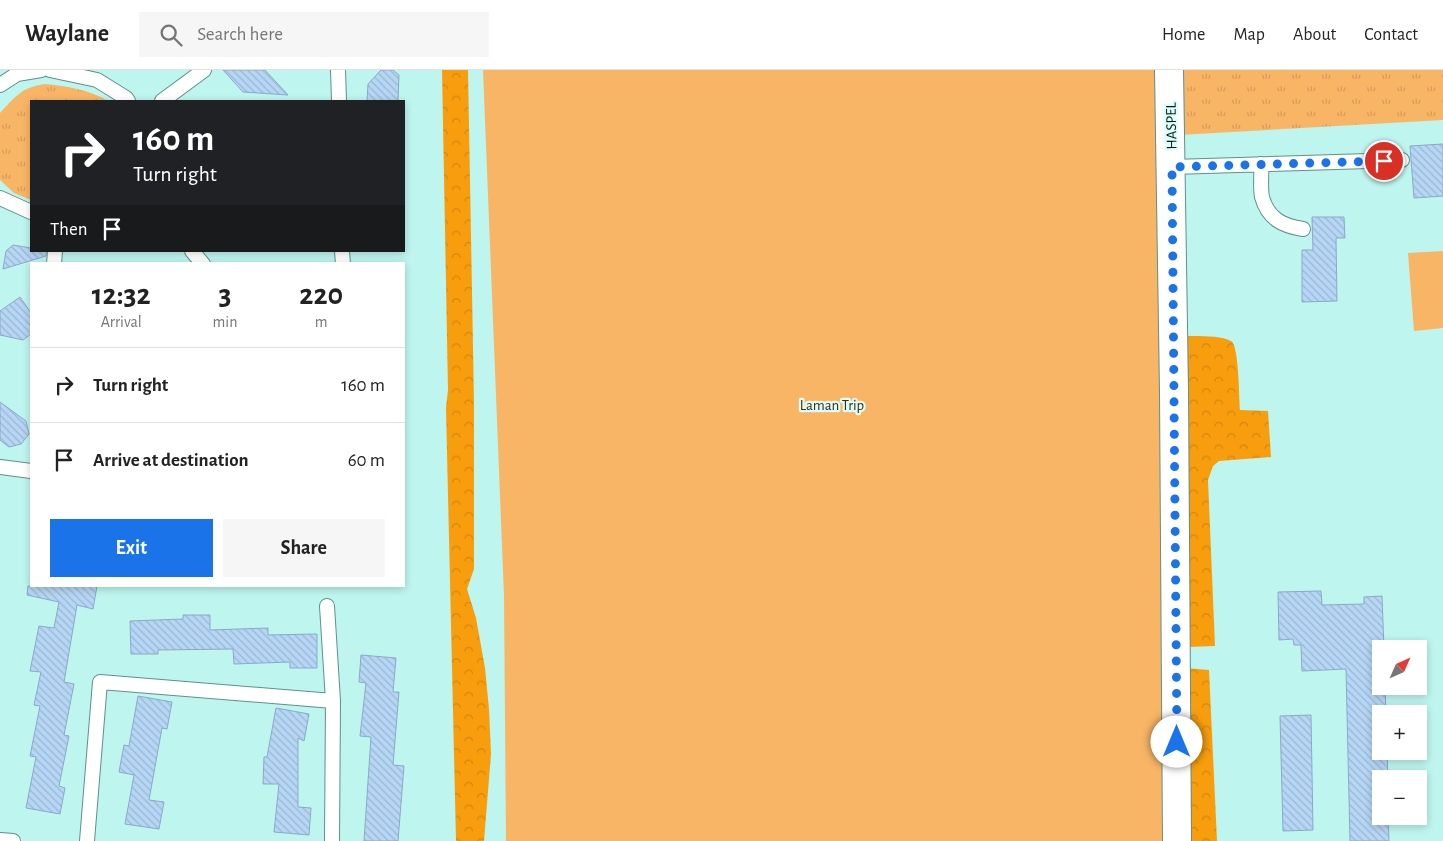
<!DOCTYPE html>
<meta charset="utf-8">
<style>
body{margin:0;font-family:"Alegreya Sans",sans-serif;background:#f6f6f6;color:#222;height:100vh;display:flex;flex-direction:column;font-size:19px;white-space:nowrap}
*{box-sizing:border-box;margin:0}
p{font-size:16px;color:#767676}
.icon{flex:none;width:28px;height:28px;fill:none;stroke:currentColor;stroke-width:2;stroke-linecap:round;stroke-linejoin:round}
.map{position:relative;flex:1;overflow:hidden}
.panel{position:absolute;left:30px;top:192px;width:375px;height:325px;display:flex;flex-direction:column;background:#fff;border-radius:0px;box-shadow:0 2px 8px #0003}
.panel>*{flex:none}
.top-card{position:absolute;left:30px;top:30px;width:375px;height:152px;border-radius:0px;box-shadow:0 2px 8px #0003;background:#202124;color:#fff;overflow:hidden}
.needle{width:32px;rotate:45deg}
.tools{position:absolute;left:1372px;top:570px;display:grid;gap:10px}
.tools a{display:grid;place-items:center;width:55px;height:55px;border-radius:0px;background:#fff;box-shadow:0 2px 8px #0003;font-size:25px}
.pin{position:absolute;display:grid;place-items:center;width:42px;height:42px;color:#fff;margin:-21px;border:2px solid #fff;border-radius:50%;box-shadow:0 1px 5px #0007}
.me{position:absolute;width:55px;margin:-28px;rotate:0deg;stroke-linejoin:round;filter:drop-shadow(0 0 4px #0008)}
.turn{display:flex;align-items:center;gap:18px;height:105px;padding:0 20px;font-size:22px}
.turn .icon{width:65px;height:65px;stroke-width:2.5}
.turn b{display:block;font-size:35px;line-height:42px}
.then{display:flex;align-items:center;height:48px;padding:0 20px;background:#0003;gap:10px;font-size:19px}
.eta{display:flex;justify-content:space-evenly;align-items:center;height:85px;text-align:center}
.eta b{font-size:30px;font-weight:600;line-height:35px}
.primary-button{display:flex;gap:10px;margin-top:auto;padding:10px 20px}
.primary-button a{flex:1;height:58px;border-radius:0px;background:#1a73e8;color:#fff;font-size:20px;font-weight:600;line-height:58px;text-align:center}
.primary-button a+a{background:#f6f6f6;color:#222}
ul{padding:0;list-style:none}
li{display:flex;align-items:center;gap:15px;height:75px;padding:0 20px;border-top:1px solid #e0e0e0}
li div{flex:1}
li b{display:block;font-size:19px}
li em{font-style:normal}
header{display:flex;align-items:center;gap:30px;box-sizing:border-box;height:70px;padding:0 25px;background:#fff;border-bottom:1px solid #e0e0e0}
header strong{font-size:24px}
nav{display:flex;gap:28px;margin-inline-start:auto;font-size:18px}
.search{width:350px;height:45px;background:#f6f6f6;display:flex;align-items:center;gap:12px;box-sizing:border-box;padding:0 18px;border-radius:0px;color:#767676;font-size:19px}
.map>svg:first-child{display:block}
.grass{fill:url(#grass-tufts)}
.forest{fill:url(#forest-crowns)}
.park{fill:#f9b566}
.building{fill:url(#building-back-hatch);stroke:#8aa9c7}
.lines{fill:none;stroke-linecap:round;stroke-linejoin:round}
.service-casing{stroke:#5d918c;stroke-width:16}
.minor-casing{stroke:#5d918c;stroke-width:30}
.service{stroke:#fff;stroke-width:14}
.minor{stroke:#fff;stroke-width:28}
.route{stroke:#1a73e8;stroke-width:9;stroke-dasharray:0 16.2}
.labels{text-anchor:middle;stroke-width:4.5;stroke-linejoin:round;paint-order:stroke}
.street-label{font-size:15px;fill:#081e1c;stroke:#ddfdf9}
.park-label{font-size:15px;fill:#3d2c19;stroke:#ddfdf9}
</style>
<header>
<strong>Waylane</strong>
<div class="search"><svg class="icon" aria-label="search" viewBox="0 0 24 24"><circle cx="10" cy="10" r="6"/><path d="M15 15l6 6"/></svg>Search here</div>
<nav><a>Home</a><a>Map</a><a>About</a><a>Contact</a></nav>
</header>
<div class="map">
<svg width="1443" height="771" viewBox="0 0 1443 771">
<defs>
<pattern id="grass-tufts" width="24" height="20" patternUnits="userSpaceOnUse" patternTransform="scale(1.25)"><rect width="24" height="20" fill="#f9b566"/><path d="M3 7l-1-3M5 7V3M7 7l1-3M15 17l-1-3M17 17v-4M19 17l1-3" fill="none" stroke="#d49b58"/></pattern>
<pattern id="forest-crowns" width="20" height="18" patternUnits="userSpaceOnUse" patternTransform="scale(1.25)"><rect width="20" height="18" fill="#f89d0d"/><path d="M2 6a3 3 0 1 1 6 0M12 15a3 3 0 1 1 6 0" fill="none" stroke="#d3870c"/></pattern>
<pattern id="building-back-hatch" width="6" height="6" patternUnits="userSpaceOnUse" patternTransform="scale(1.25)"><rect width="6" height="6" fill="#b6d6f5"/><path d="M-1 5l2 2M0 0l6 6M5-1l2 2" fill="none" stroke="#9bb7d1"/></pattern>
</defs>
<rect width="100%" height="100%" fill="#bef5ef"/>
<path class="grass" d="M1178,0H1443V50L1179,65Z
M45,14C67,16 89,20 109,31H31V130L14,123L0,110V43C15,27 22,17 45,14Z"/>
<path class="forest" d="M442,0H468L474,333V499L467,519L476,548L485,598L489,639L491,684L484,771H456L446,338L448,320Z
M1183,266C1196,266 1220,265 1231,271C1239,275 1239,328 1240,340L1268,341L1271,387L1219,391L1213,396L1208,410L1215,576L1186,577Z
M1186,598L1209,600L1217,771H1188Z"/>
<path class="park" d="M483,0H1159L1164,771H506L504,526Z
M1443,181V258L1414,261L1408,183Z"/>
<path class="building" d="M223,0H265L288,25L243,22Z
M381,0H393L399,5L398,31H367L368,14Z
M1443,74V126L1414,128L1410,76Z
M1312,147H1344L1345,168H1336L1337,231L1302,232V180H1313Z
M13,175L31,178V181H46V186L3,199L6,181Z
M20,227L31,243V264L23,270L0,265V241Z
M0,332L26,351L29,364L21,374L9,377L0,370Z
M28,516H97L93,539L77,535L64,612L74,614L64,665L69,666L59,716L65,718L60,744L26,738L36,687L30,686L40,636L34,635L41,602L30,601L39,556L54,558L59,532L27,525Z
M1321,521L1322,535L1364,534V527L1382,526L1384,579H1381V616H1385L1386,644H1381V681H1387L1388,709H1381V746H1388L1389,771H1350L1346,599L1302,601L1301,575H1294L1293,569L1279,570L1278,522Z
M183,545H210V560L268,558V565L317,564V598H290V592L234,594L233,579L158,580V584H131L130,551L183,549Z
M361,585L396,588L393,622H399L393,695L404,696L398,771H364L371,667L360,666L366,613L359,612Z
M138,626L172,632L167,659L162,658L149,730L164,732L159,759L125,754L134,705L119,702L124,675L129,676Z
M276,638L309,644L304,671L298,668V737L311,738L309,765L274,762L279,714H263L264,687H267Z
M1311,645L1313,760L1283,761L1280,646Z"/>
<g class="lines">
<defs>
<path id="service" d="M50,0L97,10L126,28L128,31
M338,0L339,31
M0,15L17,4L41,0
M162,31L204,0
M1261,94C1262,104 1260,117 1262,127C1268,149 1283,156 1303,159
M1172,97L1402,90
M0,128L31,142
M192,181L203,194
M342,181L343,194
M54,194L55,181
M0,397L31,401
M327,536L333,631
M0,770L13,771
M87,771L100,612L333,631L332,771"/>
<path id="minor" d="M1169,0L1174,321L1177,771"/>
</defs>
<use href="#service" class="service-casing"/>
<use href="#minor" class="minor-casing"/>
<use href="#service" class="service"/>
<use href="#minor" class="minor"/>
</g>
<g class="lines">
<path class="route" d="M1177,672L1172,97L1384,91"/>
</g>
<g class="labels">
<g class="street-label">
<text transform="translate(1171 56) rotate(-91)" y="5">HASPEL</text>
</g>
<g class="park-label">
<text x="832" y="340">Laman Trip</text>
</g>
</g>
</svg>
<div class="tools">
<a><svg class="needle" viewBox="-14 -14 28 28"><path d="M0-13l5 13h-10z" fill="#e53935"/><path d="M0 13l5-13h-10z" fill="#767676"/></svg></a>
<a>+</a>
<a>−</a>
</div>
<div class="pin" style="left:1384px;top:91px;background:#d93025"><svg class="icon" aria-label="arrive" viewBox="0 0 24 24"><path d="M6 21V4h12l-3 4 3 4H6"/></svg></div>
<svg class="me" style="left:1177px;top:672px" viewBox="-20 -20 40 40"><circle r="19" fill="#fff"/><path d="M0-13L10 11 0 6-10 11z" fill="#1a73e8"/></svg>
<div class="top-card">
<div class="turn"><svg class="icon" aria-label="right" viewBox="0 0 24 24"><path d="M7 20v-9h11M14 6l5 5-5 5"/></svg><div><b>160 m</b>Turn right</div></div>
<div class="then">Then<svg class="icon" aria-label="arrive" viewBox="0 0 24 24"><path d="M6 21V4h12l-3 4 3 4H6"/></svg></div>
</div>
<section class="panel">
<div class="eta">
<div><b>12:32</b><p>Arrival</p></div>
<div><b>3</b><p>min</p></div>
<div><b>220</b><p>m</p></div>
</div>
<ul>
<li><svg class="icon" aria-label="right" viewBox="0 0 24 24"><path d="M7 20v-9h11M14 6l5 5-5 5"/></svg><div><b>Turn right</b></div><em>160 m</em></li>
<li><svg class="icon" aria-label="arrive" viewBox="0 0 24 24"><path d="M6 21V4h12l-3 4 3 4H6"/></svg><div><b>Arrive at destination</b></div><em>60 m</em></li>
</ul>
<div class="primary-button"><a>Exit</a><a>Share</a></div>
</section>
</div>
